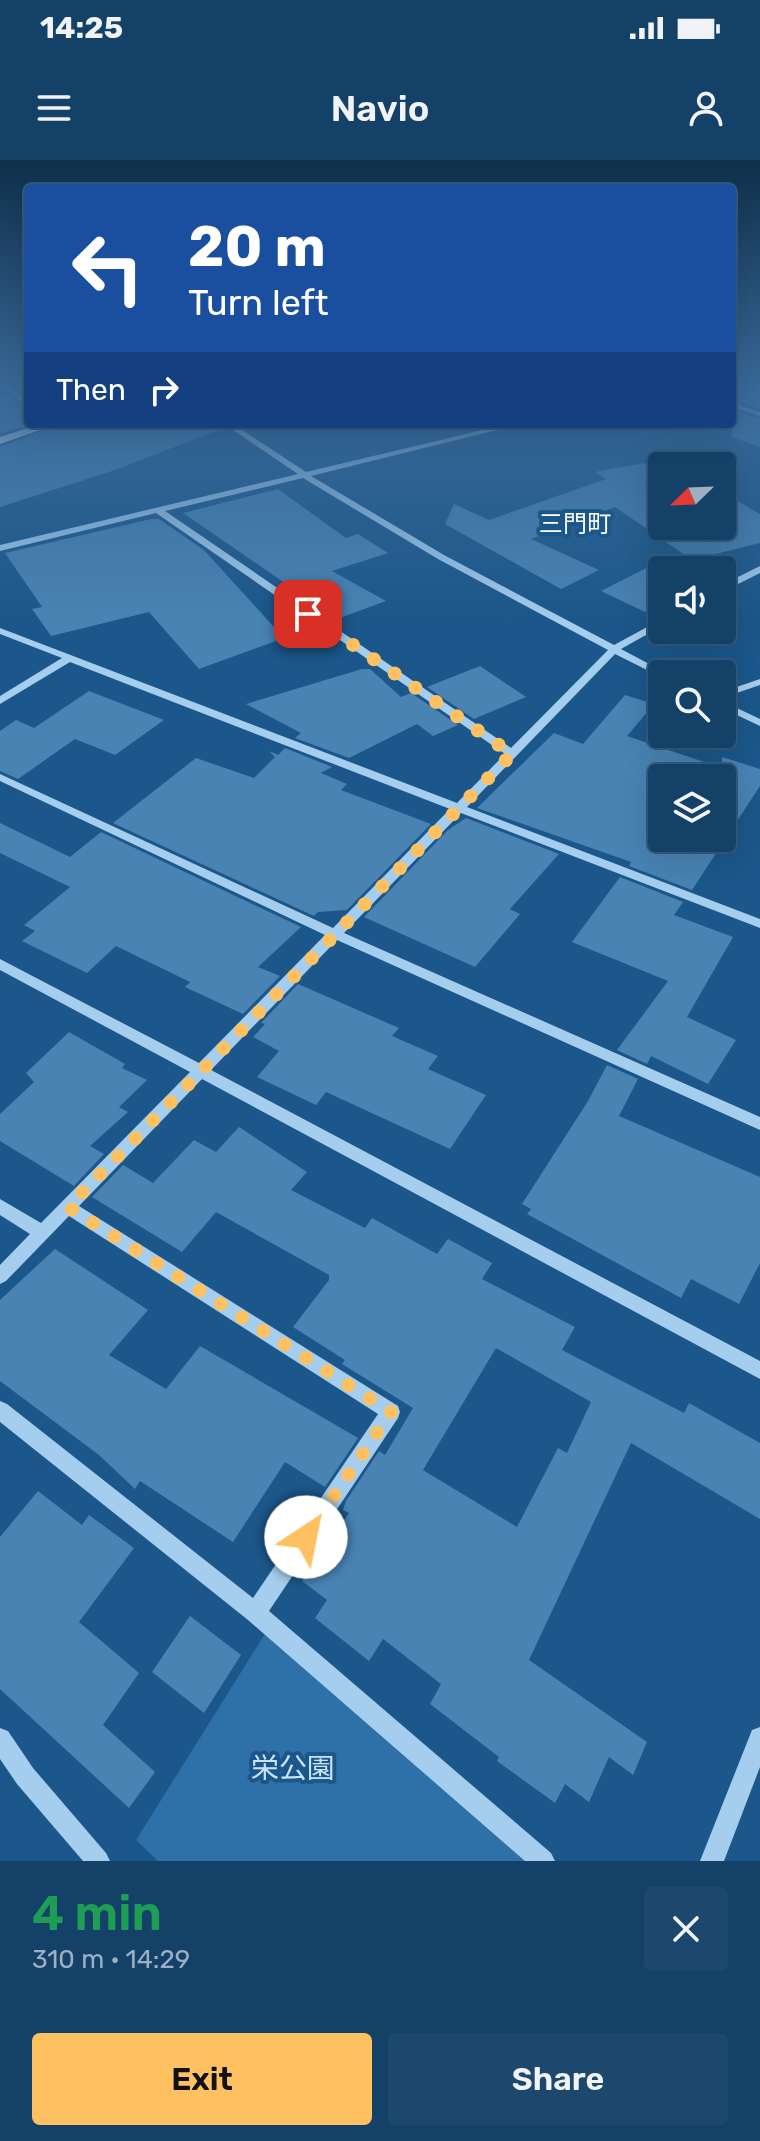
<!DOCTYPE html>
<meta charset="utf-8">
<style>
body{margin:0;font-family:Rubik,"Noto Sans JP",sans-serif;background:#1d486e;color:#f1f3f6;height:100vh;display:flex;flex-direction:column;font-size:30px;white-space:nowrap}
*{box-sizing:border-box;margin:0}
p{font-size:26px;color:#9dafc0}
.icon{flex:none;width:44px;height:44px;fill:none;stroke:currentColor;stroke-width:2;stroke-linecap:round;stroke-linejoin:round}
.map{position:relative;height:1701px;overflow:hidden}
.drawer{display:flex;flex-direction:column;background:#144168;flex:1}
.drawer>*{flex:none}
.top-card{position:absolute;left:24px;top:24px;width:712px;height:244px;border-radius:8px;box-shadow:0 8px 32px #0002,0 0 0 2px #335a7c;background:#1a4fa0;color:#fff;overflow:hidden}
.needle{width:52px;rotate:247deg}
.buttons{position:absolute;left:648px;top:292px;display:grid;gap:16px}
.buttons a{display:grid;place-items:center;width:88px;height:88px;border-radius:8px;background:#144168;box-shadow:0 8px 32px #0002,0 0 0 2px #335a7c;font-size:40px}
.pin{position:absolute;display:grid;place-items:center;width:68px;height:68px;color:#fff;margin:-34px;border-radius:16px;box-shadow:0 4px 12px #0006}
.me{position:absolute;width:88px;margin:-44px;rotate:34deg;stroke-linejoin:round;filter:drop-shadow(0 0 6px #0008)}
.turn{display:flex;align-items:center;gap:28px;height:168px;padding:0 32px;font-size:36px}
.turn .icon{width:104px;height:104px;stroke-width:2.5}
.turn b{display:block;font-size:56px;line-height:68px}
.then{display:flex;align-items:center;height:76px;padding:0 32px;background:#0003;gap:16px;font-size:30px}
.round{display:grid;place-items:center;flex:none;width:84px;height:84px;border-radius:8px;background:#1d486e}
.headline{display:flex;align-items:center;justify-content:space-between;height:136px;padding:0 32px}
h1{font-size:48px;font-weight:600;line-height:60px;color:#1e9e55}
.cta{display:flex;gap:16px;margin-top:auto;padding:16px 32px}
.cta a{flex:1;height:92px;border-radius:8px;background:#fec162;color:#111;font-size:32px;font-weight:600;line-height:92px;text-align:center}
.cta a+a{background:#1d486e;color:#f1f3f6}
.status{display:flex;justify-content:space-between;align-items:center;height:56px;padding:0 40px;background:#144168;direction:ltr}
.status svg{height:22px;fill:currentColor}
header{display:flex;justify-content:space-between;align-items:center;height:104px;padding:0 32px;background:#144168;font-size:36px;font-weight:600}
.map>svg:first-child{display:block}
.green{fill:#2e71a8}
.building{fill:#4883b4;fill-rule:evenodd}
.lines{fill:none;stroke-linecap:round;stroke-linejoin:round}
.minor{fill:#a5cded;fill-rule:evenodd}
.major{fill:#ebf5ff;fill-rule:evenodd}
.route{stroke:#fec162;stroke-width:14;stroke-dasharray:0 25.2}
.labels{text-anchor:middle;stroke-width:8;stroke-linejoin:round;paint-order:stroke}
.far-quarter-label{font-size:24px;fill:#fff;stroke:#1b578a}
.near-park-label{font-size:28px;fill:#cbe4f9;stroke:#1b578a}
</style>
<div class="status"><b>14:25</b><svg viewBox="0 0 49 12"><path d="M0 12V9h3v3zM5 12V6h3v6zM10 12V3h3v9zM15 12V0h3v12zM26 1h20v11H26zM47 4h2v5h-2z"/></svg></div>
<header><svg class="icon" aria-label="menu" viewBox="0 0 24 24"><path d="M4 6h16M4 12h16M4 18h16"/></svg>Navio<svg class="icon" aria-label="person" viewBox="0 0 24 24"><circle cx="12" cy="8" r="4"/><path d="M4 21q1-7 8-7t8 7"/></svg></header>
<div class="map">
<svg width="760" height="1701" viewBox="0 0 760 1701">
<rect width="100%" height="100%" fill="#1b578a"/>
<path class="green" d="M270,1466L543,1701H158L136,1680Z"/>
<path class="building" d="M732,225L760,234V249L732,240Z
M8,235L28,250V264H31L0,274V237Z
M732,250L760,259V287L732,277Z
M60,264H221L224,268L115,310L0,347V287Z
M644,303L662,313V366H722V332L760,354V383L692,400L615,347L531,379L599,410L561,429L445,364L454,344L489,360L606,319L595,312Z
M278,329L346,378L358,374L388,393L332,411L386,441L337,459L183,353Z
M151,359H159L204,390L284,478L199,509L149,452L51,476L32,449L42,447L5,393Z
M662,400V443L645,452L601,431Z
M480,506L526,537L474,559L427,527Z
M362,509H370L401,537L411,533L458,565L433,576L417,564L349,598L295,578L301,573L246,544Z
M89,531L164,560L115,595L75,579L18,619L0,611V571L16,560L34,568Z
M625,535L654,544L627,576L722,608V597L760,609V626L692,730L629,706L631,702L477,648L554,573L583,584ZM662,618H722V678H662Z
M285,588L332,607L321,613L347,624L341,630L431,664L347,750L318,752L314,756L113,663L196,598L254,618L275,597L269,591L278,595Z
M466,658L559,694L510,749L520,754L475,807L364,757L448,670Z
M0,663L70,697L101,672L301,767L258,807L280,816L243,854L185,827L190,822L116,786L87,813L22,781L35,771L24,765L70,727L0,693Z
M620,717L683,742L674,755L733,777L687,857L736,880L708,924L651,896L647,904L617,890L668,821L572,782Z
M298,824L399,868L392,876L438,896L428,909L486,935L450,989L326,932L316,945L257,917L279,891L253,877L265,864L261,863Z
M69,872L125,904L122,908L147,920L119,947L128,952L90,986L104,994L74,1026L0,981V954L34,922L26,913Z
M607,905L638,919L619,956L760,1017V1103L739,1144L691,1119L681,1138L527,1054L531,1049L522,1044L588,941Z
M239,967L307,1012L291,1030L365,1068L372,1058L437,1094L448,1079L492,1103L482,1119L575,1167L562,1190L684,1253L689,1243L760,1283V1359L631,1283L529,1500L647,1582L633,1615L609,1597L589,1642L565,1624L555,1643L497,1601L499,1597L430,1544L441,1524L383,1479L369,1501L315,1458L327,1440L302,1421L349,1353L343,1350L346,1341L379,1291L385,1295L413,1248L342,1204L345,1200L293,1167L329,1120V1115L216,1052L182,1092L92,1037L123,1005L153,1023L194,980L216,992ZM496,1188L591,1242L567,1293L558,1288L517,1367L423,1310Z
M55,1089L148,1150L109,1195L166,1229L200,1186L358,1278L325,1327L285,1302L233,1382L140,1321L135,1329L99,1295L0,1221V1140Z
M38,1331L82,1365L89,1355L134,1388L79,1462L139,1513L103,1565L155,1612L129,1648L0,1529V1377Z
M190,1456L241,1495L204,1553L152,1512Z"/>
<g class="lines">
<path class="minor" d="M1,225H8L28,241V247Z
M732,243L760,252V256L732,247Z
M224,264H233L306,312L508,264H521L311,316L444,395L614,485L662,459V466L621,489L668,514L659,516L615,494L467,647L760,759V768L461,653L344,773L760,957V970L337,780L211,910L760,1201V1219L202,919L79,1046L398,1246L400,1252L398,1258L269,1451L551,1693L555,1701H525L248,1460L0,1262V1241L7,1244L253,1438L378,1254L69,1056L6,1121L0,1124V1105L30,1074L0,1055V1039L41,1063L190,912L0,810V799L199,903L325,775L0,621V614L333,768L450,649L70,502L0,544V536L62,498L0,474V468L457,643L505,594L156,353L0,391V385L298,314ZM303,318L438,399L608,490L511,588L165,351Z
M760,406V413L722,432V425Z
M760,519V525L722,538V532Z
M722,541L760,559V566L722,548Z
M760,1567V1607L724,1701H700L752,1570Z
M0,1568L8,1571L33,1608L106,1693L110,1701H83L17,1624L0,1599Z"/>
<path class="major" d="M41,264H57L0,284V277Z"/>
</g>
<linearGradient id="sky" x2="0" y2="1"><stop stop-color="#0f304c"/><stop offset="0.49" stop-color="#396998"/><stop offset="1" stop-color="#396998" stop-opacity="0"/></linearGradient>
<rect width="760" height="463" fill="url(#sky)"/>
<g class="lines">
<path class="route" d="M306,1377L391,1252L68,1047L512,594L308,454"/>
</g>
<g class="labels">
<g class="far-quarter-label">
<text x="575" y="372">三門町</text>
</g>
<g class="near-park-label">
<text x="293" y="1618">栄公園</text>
</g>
</g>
</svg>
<div class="buttons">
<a><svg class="needle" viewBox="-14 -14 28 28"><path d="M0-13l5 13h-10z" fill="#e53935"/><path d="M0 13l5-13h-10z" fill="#9dafc0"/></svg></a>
<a><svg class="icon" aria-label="sound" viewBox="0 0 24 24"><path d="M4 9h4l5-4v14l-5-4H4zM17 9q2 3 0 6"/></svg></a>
<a><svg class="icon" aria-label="search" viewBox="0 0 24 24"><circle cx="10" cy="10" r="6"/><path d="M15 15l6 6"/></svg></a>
<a><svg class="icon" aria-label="layers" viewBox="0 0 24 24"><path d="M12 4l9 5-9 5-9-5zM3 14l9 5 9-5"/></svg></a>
</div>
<div class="pin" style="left:308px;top:454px;background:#d93025"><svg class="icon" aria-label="arrive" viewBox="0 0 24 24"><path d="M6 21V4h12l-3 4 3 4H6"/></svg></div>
<svg class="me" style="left:306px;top:1377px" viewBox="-20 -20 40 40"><circle r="19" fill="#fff"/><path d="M0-13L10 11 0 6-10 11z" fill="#fec162"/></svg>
<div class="top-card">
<div class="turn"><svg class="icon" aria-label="left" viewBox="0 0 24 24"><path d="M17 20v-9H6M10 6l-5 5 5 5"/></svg><div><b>20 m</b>Turn left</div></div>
<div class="then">Then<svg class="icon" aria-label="right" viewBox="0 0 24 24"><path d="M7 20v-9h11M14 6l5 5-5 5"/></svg></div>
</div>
</div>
<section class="drawer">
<div class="headline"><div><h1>4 min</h1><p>310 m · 14:29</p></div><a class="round"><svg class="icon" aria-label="close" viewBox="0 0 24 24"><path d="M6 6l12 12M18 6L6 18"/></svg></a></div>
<div class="cta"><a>Exit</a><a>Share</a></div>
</section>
